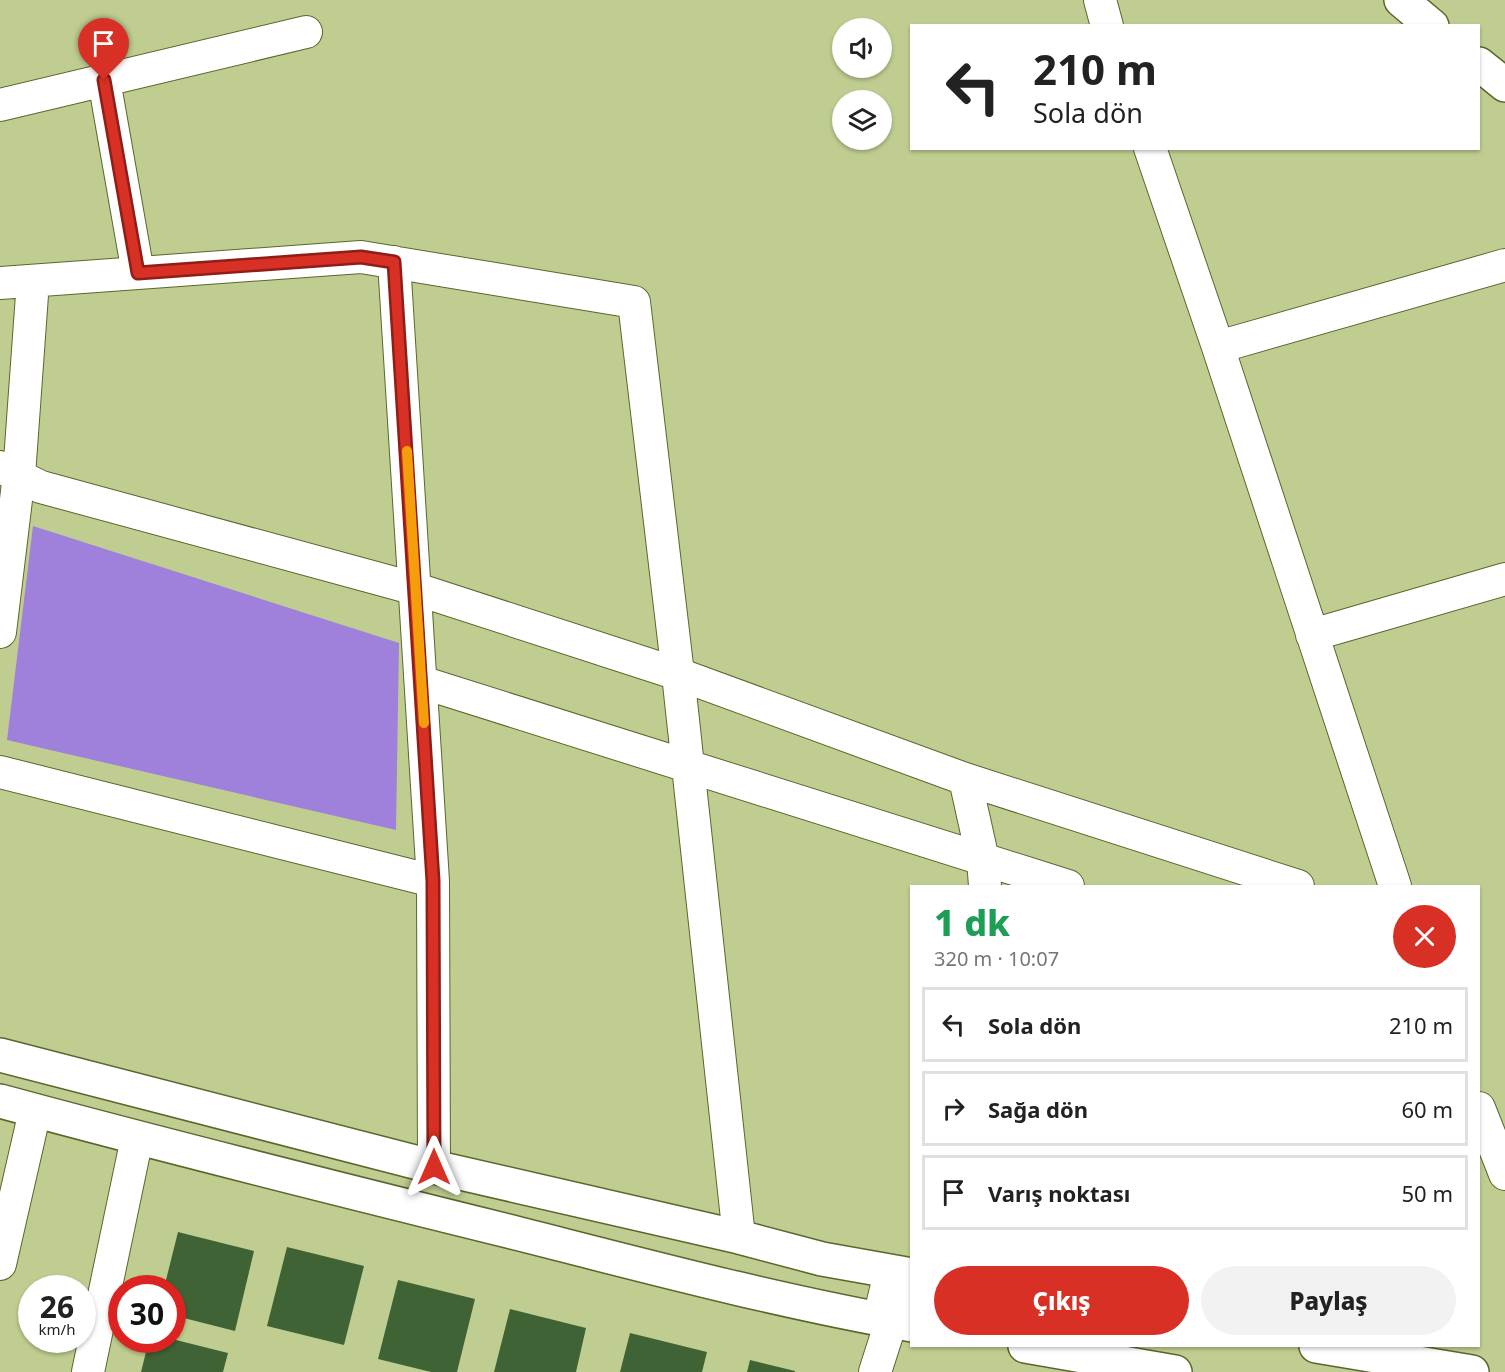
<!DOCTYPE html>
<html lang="tr">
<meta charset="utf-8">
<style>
body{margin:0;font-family:"Noto Sans",sans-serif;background:#f2f2f2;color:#222;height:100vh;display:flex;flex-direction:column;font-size:22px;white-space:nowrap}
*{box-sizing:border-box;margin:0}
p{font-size:20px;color:#767676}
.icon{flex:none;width:33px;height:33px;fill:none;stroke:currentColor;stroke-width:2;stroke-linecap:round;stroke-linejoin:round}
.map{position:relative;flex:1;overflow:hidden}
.side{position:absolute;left:910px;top:885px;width:570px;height:462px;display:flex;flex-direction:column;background:#fff;border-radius:0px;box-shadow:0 2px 4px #0004}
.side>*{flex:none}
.hud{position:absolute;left:910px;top:24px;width:570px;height:126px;border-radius:0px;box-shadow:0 2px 4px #0004;background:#fff;color:#222;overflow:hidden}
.fabs{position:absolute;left:832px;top:18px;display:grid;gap:12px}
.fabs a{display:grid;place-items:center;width:60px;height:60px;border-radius:50%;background:#fff;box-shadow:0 2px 4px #0004;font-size:30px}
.speed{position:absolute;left:18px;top:1275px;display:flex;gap:12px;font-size:30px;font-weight:700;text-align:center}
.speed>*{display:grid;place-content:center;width:78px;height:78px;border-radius:50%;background:#fff;box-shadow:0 2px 4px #0004;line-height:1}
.speed small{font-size:15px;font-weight:400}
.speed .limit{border:9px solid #d22;background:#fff;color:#111}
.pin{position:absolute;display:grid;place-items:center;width:51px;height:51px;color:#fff;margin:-62px -26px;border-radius:50% 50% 50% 0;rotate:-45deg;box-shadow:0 0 6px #0007}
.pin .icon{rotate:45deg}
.me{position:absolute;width:66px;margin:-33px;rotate:0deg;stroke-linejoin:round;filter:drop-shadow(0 0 4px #0008)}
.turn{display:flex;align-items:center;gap:21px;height:126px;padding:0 24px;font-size:27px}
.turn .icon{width:78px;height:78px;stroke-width:2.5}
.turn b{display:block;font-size:42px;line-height:51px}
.round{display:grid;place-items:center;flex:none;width:63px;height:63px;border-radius:32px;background:#f2f2f2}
.head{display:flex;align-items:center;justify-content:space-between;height:102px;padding:0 24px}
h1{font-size:36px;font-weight:800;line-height:45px;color:#1e9e55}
.cta{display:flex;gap:12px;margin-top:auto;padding:12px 24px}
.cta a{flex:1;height:69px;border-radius:36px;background:#d93025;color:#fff;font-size:24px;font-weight:800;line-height:69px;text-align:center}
.cta a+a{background:#f2f2f2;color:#222}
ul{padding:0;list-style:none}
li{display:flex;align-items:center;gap:18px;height:75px;margin:0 12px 9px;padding:0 12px;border:3px solid #e0e0e0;border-radius:0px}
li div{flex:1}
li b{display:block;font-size:22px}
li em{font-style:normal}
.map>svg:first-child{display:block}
.green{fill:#9f80da}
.building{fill:#3f6334}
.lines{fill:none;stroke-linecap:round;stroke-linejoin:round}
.minor-casing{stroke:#5b662b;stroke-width:34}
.tertiary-casing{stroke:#5b662b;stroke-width:36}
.secondary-casing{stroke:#5b662b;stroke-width:36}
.minor{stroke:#fff;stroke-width:32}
.tertiary{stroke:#fff;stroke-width:33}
.secondary{stroke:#fff;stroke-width:33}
.route-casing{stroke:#8d1f18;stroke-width:15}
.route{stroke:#d93025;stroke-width:10}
.slow{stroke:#f59e0b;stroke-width:10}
</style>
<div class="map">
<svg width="1505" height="1372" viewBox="0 0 1505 1372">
<rect width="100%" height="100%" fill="#bfce90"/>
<path class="green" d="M33,526L399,643L396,830L7,740Z"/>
<path class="building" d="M178,1232L254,1251L235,1331L172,1315V1288H164Z
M287,1247L364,1266L344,1345L267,1326Z
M398,1280L475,1299L457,1372H431L378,1359Z
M510,1309L586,1328L576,1372H494Z
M630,1333L707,1352L702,1372H620Z
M172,1339L228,1353L223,1372H141L149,1340Z
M750,1360L795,1371V1372H747Z"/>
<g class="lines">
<defs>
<path id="minor" d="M1100,0L1107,26
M104,80L138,273
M0,105L306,32
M1150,148L1218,347L1395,886
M394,262L433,881L434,1167
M0,283L361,257L634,302L678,674L739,1237
M1218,347L1505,265
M0,467L41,487L416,589L678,674L965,779L1298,886
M0,632L19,475L33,281
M1312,635L1505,579
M421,682L1068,886
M0,772L433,881
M965,779L983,860L985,886
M1479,1108L1505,1174
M0,1264L35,1111
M879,1319L890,1272
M904,1324L912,1275
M88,1372L137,1138
M875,1372L891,1322"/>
<path id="tertiary" d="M1401,0L1432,26
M1479,64L1505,85"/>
<path id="secondary" d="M0,1055L434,1167L739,1237L822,1259L912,1275
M0,1101C169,1147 338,1189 508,1231C642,1265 776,1301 912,1325
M1025,1346L1175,1372
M1316,1346L1472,1372"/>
</defs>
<use href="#minor" class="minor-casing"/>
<use href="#tertiary" class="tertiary-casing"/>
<use href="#secondary" class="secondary-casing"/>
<use href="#minor" class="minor"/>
<use href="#tertiary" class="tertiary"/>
<use href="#secondary" class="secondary"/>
</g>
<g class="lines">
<defs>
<path id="route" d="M104,80L138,273L361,257L394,262L433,881L434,1167"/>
</defs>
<use href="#route" class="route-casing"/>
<use href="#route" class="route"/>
<path class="slow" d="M407,451L424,723"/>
</g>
</svg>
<div class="fabs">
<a><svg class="icon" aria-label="sound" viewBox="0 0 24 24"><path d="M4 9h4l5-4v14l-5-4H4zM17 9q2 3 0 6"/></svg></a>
<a><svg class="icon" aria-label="layers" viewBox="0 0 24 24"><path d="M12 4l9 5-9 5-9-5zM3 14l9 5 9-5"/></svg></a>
</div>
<div class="speed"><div>26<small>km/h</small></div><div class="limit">30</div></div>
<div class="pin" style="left:104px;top:80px;background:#d93025"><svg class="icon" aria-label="arrive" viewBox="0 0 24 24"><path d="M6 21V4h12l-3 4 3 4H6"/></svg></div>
<svg class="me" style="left:434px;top:1167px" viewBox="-20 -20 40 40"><path d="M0-17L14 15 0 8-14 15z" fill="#d93025" stroke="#fff" stroke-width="4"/></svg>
<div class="hud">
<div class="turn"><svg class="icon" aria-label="left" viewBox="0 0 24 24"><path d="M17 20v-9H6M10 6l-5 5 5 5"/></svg><div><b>210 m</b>Sola dön</div></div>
</div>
<section class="side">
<div class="head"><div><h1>1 dk</h1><p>320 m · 10:07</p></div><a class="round" style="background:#d93025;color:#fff"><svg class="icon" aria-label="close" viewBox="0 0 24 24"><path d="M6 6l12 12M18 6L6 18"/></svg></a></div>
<ul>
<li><svg class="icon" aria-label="left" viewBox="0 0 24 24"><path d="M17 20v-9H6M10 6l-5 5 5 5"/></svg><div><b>Sola dön</b></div><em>210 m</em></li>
<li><svg class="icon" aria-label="right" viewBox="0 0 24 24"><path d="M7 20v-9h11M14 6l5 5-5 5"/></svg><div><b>Sağa dön</b></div><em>60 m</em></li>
<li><svg class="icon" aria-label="arrive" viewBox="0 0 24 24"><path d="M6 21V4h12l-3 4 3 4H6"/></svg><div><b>Varış noktası</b></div><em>50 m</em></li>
</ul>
<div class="cta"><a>Çıkış</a><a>Paylaş</a></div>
</section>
</div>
